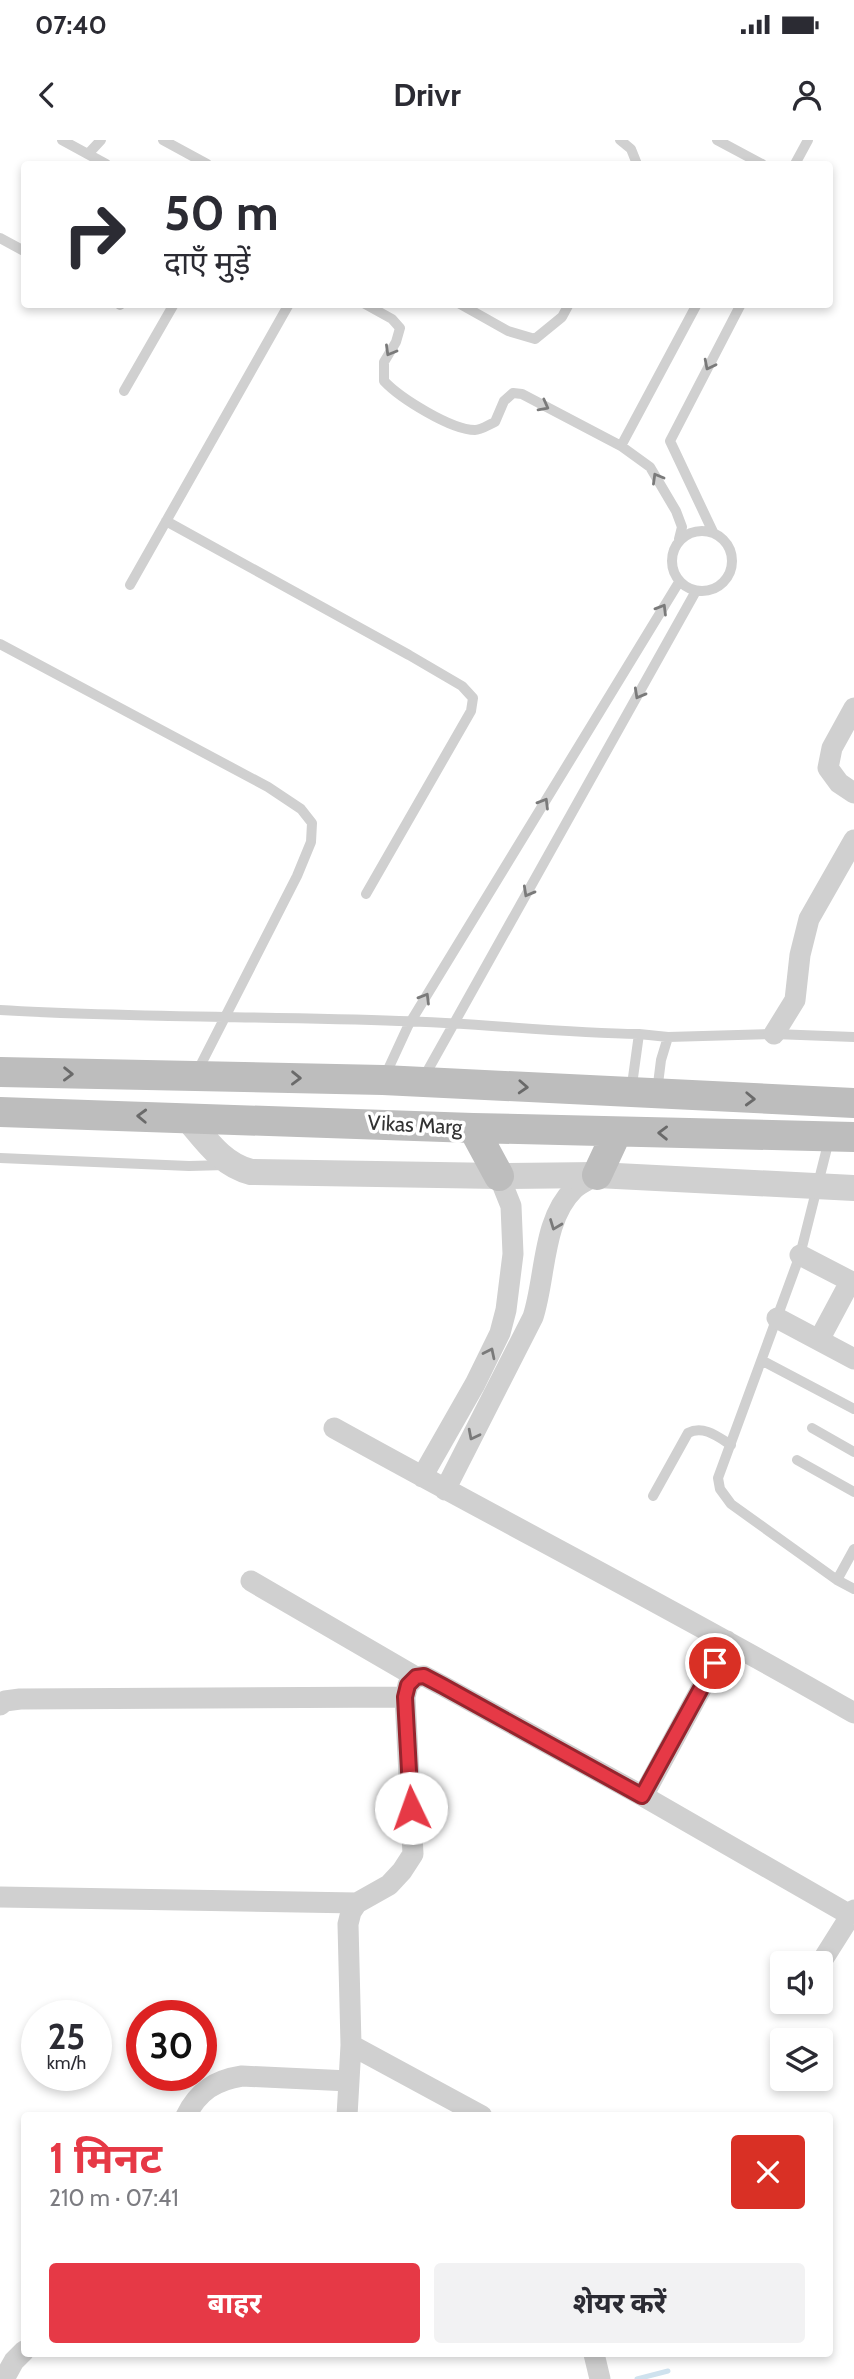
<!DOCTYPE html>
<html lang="hi">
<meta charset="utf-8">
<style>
body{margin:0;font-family:Cabin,"Noto Sans Devanagari",sans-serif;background:#f2f2f3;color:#2b2b33;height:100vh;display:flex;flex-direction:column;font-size:26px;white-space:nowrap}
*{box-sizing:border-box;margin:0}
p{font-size:23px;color:#7c7c81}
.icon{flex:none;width:38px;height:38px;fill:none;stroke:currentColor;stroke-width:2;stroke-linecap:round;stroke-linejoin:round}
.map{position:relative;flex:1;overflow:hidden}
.panel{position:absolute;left:21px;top:1972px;width:812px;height:245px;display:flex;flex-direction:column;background:#fff;border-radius:7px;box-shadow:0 4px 10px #0003}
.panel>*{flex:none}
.guide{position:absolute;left:21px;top:21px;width:812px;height:147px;border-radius:7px;box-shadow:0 4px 10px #0003;background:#fff;color:#2b2b33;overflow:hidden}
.controls{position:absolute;left:770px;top:1811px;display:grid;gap:14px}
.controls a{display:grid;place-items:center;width:63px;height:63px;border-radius:7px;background:#fff;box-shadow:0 4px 10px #0003;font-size:35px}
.speed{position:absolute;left:21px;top:1860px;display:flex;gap:14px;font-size:35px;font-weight:700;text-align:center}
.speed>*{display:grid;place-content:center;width:91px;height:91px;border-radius:50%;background:#fff;box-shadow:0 4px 10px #0003;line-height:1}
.speed small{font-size:18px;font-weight:400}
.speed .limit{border:10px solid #d22;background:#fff;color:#111}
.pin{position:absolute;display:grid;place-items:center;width:60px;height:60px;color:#fff;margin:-30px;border:4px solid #fff;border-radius:50%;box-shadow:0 2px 7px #0007}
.me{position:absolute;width:77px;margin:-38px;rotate:357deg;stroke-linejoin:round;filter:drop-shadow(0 0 5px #0008)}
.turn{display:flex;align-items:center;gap:24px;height:147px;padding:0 28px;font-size:32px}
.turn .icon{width:91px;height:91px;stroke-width:2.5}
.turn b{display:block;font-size:49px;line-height:60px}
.round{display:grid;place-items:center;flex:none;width:74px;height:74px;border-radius:7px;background:#f2f2f3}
.overview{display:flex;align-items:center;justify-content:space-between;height:119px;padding:0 28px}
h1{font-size:42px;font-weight:700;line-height:52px;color:#e63946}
.cta{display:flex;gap:14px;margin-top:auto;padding:14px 28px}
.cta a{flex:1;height:80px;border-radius:7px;background:#e63946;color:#fff;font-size:28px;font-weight:700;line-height:80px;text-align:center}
.cta a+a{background:#f2f2f3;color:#2b2b33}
.status{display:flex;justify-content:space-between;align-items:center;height:49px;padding:0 35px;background:#fff;direction:ltr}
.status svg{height:19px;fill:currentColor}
header{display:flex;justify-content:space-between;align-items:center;height:91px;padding:0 28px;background:#fff;font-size:32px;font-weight:700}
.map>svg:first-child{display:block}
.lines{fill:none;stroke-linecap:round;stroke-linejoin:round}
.stream{stroke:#cfe2ee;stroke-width:5}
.service{stroke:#d0d0d0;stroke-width:10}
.minor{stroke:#d0d0d0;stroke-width:21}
.tertiary{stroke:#d0d0d0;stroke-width:26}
.secondary{stroke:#bdbdbd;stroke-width:30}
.oneway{stroke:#7a7a7a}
.oneway2{stroke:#6a6a6a}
.route-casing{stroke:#96252e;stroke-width:18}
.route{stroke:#e63946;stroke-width:12}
.labels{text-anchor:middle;stroke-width:7;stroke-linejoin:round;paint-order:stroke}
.street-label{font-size:21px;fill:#333;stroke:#fff}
</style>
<div class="status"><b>07:40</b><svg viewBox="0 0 49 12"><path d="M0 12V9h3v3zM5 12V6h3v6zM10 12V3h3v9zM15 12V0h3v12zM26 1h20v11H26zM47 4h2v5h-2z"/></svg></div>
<header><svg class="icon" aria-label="back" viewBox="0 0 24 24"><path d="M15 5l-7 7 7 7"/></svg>Drivr<svg class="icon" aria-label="person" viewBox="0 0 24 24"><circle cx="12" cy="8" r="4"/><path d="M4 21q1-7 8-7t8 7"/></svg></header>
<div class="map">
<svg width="854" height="2239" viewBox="0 0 854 2239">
<rect width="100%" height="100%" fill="#fff"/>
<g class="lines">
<path class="stream" d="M637,2239L668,2231"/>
<path class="service" d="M62,0L106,24
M163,0L207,24
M620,0L631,9L637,24
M717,0L762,24
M88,14L101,0
M795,24L808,0
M0,98L24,111
M120,164V165
M365,164L392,179L400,188L396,202L384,222V241C400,258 451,290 475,290C481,290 488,285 495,282L504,261L513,253L522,254L621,306
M460,164L508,191L535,199L562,177L569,164
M124,251L174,164
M166,381L409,515L462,546L473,558L471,571L366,754
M672 421a30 30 0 1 1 60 0a30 30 0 1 1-60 0Z
M713,392L670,301L741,164
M679,399L682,387L676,371L650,327L621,306L697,164
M130,445L289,164
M0,504L268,647L301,669L312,683L311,702L297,736L196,934
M0,870C133,878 266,876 399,881C479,883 559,893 639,894L631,952
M639,894L668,897
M424,937L696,451
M384,938L408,886L679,442
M657,952L661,920L668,897L774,894L854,897
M829,1000L800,1115L718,1338L720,1349L731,1364L837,1440L854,1449
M0,1018L189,1026L226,1025
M763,1221L854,1269
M812,1288L854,1312
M797,1320L854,1352
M653,1356L688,1293C703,1285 717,1296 731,1305
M837,1440L854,1409"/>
<path class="minor" d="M854,568L832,608L828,628L839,643L854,653
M774,894L795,860L800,815L809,779L854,700
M800,1115L854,1143
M777,1178L854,1219
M819,1200L850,1142
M334,1288C507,1384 683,1474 854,1573
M422,1337L475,1244L500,1193L506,1170L513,1114L511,1066L499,1036
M445,1350L533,1177C546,1137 542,1080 574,1049C580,1043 590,1039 597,1035
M251,1441L416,1537
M0,1565L5,1561L20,1559L405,1557
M643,1656L727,1501
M0,1757L357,1763
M820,1824L854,1770
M351,1905L482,1976
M186,1976C198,1951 216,1940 242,1936L349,1941L351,1905L348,1784L351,1772L357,1763L389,1745L402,1731L413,1714L405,1557L408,1545L416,1537L424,1536L443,1546L643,1656L850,1775
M347,1976L349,1941
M594,2214L600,2239
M4,2239L14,2221L24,2211"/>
<path class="tertiary" d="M187,978C205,999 222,1025 251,1032L499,1036L597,1035L854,1048"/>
<path class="secondary" d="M0,932L383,940L854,963
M0,972L473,988L854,997
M473,988L499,1036
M597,1035L617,992"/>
</g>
<defs><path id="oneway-chevron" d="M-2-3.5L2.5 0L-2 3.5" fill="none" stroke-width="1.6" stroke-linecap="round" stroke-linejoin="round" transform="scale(1.75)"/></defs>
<g class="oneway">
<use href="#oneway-chevron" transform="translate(390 211) rotate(120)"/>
<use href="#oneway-chevron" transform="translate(709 225) rotate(117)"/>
<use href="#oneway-chevron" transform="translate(544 266) rotate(28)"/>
<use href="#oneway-chevron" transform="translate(657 338) rotate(-120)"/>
<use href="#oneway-chevron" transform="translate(662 469) rotate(-59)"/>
<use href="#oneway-chevron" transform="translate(639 554) rotate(119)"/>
<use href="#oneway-chevron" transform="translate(544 663) rotate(-59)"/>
<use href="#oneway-chevron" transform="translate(528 752) rotate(119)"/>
<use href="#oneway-chevron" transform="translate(425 858) rotate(-59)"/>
<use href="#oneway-chevron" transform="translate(555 1085) rotate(111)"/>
<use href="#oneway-chevron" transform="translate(490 1213) rotate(-64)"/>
<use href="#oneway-chevron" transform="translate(473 1295) rotate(117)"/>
</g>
<g class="oneway2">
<use href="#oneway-chevron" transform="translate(68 934) rotate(1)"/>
<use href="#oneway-chevron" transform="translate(296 938) rotate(1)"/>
<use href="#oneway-chevron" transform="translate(523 947) rotate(3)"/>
<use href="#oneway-chevron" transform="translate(750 959) rotate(2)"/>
<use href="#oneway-chevron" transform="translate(142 976) rotate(-178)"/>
<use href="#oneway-chevron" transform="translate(663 993) rotate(-179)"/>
</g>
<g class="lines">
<defs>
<path id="route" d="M411,1668L405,1557L408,1545L416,1537L424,1536L443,1546L642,1656L715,1523"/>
</defs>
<use href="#route" class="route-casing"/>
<use href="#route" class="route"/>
</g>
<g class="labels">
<g class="street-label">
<text transform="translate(415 985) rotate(3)" y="7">Vikas Marg</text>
</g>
</g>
</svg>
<div class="controls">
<a><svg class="icon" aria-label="sound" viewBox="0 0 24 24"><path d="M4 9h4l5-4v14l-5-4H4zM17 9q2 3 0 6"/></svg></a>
<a><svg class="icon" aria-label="layers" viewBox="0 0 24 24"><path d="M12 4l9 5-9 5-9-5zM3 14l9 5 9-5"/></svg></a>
</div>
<div class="speed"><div>25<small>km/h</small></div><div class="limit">30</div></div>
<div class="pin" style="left:715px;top:1523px;background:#d93025"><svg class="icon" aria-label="arrive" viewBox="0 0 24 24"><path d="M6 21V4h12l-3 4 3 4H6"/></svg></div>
<svg class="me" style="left:411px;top:1668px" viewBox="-20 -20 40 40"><circle r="19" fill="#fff"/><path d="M0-13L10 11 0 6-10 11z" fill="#e63946"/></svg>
<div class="guide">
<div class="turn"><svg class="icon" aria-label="right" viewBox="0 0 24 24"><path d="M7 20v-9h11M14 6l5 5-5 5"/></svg><div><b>50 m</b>दाएँ मुड़ें</div></div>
</div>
<section class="panel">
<div class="overview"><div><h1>1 मिनट</h1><p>210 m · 07:41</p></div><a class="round" style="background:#d93025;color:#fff"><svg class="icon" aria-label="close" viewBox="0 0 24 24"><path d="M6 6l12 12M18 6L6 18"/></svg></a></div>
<div class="cta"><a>बाहर</a><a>शेयर करें</a></div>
</section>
</div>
